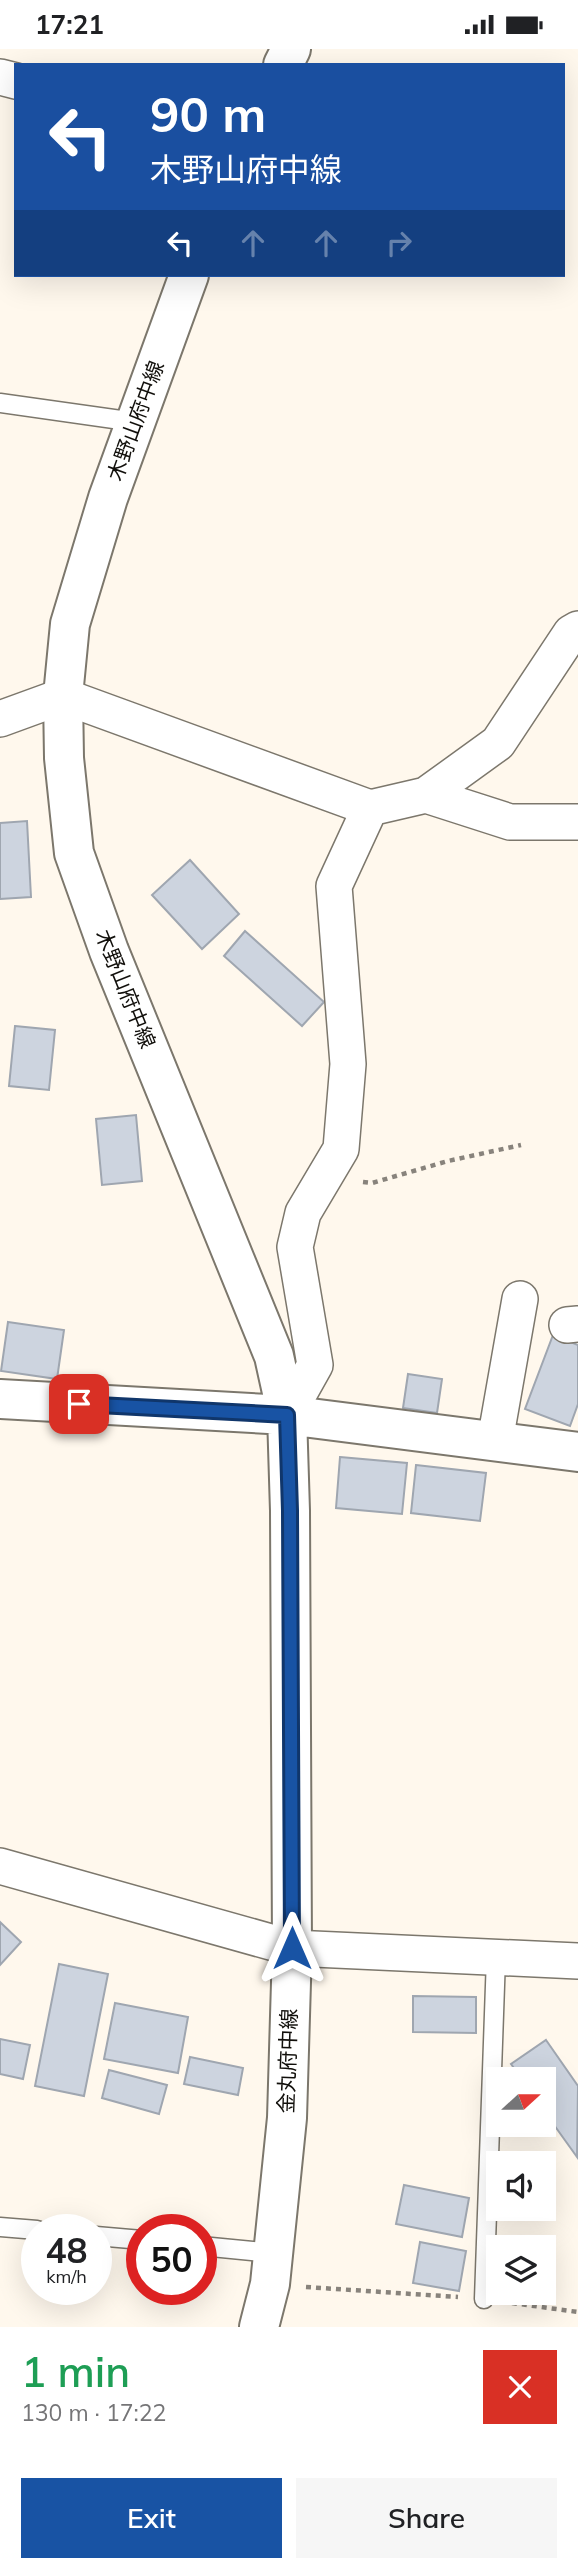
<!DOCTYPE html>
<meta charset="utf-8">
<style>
body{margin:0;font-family:Mulish,"Noto Sans JP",sans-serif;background:#f6f6f6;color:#202124;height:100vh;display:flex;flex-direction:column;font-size:26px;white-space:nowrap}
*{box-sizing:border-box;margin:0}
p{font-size:23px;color:#757577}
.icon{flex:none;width:38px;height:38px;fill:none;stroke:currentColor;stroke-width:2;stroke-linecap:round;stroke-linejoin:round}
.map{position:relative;height:2278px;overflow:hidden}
.drawer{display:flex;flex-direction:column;background:#fff;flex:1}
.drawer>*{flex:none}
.top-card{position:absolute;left:14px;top:14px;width:551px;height:214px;border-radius:0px;box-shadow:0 7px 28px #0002;background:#1a4fa0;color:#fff;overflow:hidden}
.needle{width:46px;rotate:69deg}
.tools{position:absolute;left:486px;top:2018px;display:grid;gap:14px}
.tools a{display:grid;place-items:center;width:70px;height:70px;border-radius:0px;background:#fff;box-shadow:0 7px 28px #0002;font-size:35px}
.speed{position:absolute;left:21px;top:2165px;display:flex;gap:14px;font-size:35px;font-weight:700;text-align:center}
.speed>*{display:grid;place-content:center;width:91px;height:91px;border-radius:50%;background:#fff;box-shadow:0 7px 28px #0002;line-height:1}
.speed small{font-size:18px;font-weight:400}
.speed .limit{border:10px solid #d22;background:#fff;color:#111}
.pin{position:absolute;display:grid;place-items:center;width:60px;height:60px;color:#fff;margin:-30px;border-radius:14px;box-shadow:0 4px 10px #0006}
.me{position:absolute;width:77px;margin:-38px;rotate:0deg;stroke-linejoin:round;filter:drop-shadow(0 0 5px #0008)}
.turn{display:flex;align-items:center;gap:24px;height:147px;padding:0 21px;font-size:32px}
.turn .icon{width:91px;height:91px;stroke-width:2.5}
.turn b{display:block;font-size:49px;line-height:60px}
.lanes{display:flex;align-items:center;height:66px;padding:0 21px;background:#0003;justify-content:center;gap:35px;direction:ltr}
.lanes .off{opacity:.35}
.round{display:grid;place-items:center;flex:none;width:74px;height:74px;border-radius:0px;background:#f6f6f6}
.overview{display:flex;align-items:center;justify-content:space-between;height:119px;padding:0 21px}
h1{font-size:42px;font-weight:600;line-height:52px;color:#1e9e55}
.action{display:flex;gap:14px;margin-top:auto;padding:14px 21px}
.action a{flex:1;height:80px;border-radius:0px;background:#1853a4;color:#fff;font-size:28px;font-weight:600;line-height:80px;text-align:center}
.action a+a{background:#f6f6f6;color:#202124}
.status{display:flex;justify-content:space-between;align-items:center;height:49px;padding:0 35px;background:#fff;direction:ltr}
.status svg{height:19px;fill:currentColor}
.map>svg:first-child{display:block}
.building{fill:#cdd4df;stroke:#9fa6b0;stroke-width:2}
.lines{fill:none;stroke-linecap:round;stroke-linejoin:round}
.lane-casing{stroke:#7c776c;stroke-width:21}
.street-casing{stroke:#7c776c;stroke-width:38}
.secondary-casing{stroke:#7c776c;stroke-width:42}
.path{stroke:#88837c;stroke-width:4.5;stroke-dasharray:5 5;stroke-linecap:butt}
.lane{stroke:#fff;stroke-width:18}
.street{stroke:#fff;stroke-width:35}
.secondary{stroke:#fff;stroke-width:38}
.route-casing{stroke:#10366b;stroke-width:18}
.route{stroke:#1853a4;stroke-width:12}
.labels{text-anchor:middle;stroke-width:5;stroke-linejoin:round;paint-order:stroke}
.street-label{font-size:21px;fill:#110f0b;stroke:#fff}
</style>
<div class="status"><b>17:21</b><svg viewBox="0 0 49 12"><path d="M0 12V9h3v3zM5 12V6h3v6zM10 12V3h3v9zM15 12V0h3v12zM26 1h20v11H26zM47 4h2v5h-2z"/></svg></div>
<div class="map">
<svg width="578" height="2278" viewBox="0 0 578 2278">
<rect width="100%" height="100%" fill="#fff8ed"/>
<path class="building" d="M27,772L31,848L0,850V774Z
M190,811L239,865L202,900L152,846Z
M245,882L324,953L302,977L224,907Z
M15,977L55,981L49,1041L9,1037Z
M136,1066L142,1132L102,1136L96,1070Z
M8,1273L64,1281L57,1330L1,1322Z
M553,1286L578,1296V1355L570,1377L525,1360Z
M408,1325L442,1330L437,1364L403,1359Z
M340,1408L407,1414L402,1465L336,1459Z
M416,1416L486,1424L480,1472L411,1464Z
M0,1873L21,1893L0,1916Z
M59,1915L108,1925L84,2047L35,2037Z
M413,1947L476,1948V1984L413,1983Z
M115,1954L188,1968L178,2024L104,2010Z
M0,1990L30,1996L23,2030L0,2025Z
M546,1991L578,2037L577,2108L544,2062V2030H522L511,2015Z
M190,2008L243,2019L238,2046L184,2035Z
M109,2021L167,2036L159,2065L102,2049Z
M404,2136L469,2149L462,2188L396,2175Z
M420,2193L466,2202L459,2242L413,2234Z"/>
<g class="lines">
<defs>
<path id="lane" d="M0,354L135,373
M0,2178L37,2181
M96,2187L142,2191
M201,2197L273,2204
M484,2250L496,1908"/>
<path id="street" d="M0,28L16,32
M0,670L63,647L370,759L426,746L498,694L571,584L578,580
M426,746L510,773H578
M567,1276L578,1275
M287,1366L315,1316L295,1198L303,1164L341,1100L348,1015L334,837L370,759
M495,1392L520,1250
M0,1817L292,1899L578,1912"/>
<path id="secondary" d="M283,16L291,0
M189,226L108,449L70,575L63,647L64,709L74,804L109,902L274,1307L287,1366L290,1462L292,1899L287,2069L270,2235L259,2278
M0,1350L287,1366L578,1403"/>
</defs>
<use href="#lane" class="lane-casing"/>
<use href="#street" class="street-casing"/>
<use href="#secondary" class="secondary-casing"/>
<path class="path" d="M363,1133L372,1134L448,1112L521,1096
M306,2238L458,2248
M512,2254L578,2263"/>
<use href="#lane" class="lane"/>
<use href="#street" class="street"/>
<use href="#secondary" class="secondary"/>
</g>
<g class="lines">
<defs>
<path id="route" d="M79,1355L287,1366L290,1462L292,1899"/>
</defs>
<use href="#route" class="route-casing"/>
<use href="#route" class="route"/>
</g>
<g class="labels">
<g class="street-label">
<text transform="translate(136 372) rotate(-70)" y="7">木野山府中線</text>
<text transform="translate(125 940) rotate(68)" y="7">木野山府中線</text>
<text transform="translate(288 2012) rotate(-88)" y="7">金丸府中線</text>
</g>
</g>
</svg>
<div class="tools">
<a><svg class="needle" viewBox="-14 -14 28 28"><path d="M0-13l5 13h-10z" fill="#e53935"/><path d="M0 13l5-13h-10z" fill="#757577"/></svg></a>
<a><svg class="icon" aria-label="sound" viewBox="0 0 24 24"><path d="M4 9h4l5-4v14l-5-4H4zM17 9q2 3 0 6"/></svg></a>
<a><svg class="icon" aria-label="layers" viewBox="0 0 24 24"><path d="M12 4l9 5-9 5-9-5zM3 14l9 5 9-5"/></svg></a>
</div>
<div class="speed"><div>48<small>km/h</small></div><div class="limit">50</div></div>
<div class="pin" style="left:79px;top:1355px;background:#d93025"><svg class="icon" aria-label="arrive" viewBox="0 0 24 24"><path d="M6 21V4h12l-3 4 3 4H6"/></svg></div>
<svg class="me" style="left:292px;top:1899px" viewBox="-20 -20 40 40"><path d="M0-17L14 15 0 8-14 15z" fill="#1853a4" stroke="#fff" stroke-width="4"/></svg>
<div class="top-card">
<div class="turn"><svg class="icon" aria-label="left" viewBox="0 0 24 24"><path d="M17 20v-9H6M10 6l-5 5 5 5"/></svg><div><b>90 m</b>木野山府中線</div></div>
<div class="lanes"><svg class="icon" aria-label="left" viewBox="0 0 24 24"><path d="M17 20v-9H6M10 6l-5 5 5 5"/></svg><svg class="icon off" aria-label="ahead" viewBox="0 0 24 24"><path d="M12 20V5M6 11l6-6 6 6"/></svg><svg class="icon off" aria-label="ahead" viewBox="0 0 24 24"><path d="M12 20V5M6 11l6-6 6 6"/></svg><svg class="icon off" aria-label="right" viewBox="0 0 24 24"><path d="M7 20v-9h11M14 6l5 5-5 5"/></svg></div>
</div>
</div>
<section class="drawer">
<div class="overview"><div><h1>1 min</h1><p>130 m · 17:22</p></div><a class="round" style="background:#d93025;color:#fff"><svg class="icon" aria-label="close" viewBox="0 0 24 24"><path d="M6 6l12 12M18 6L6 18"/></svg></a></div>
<div class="action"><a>Exit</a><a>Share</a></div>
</section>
